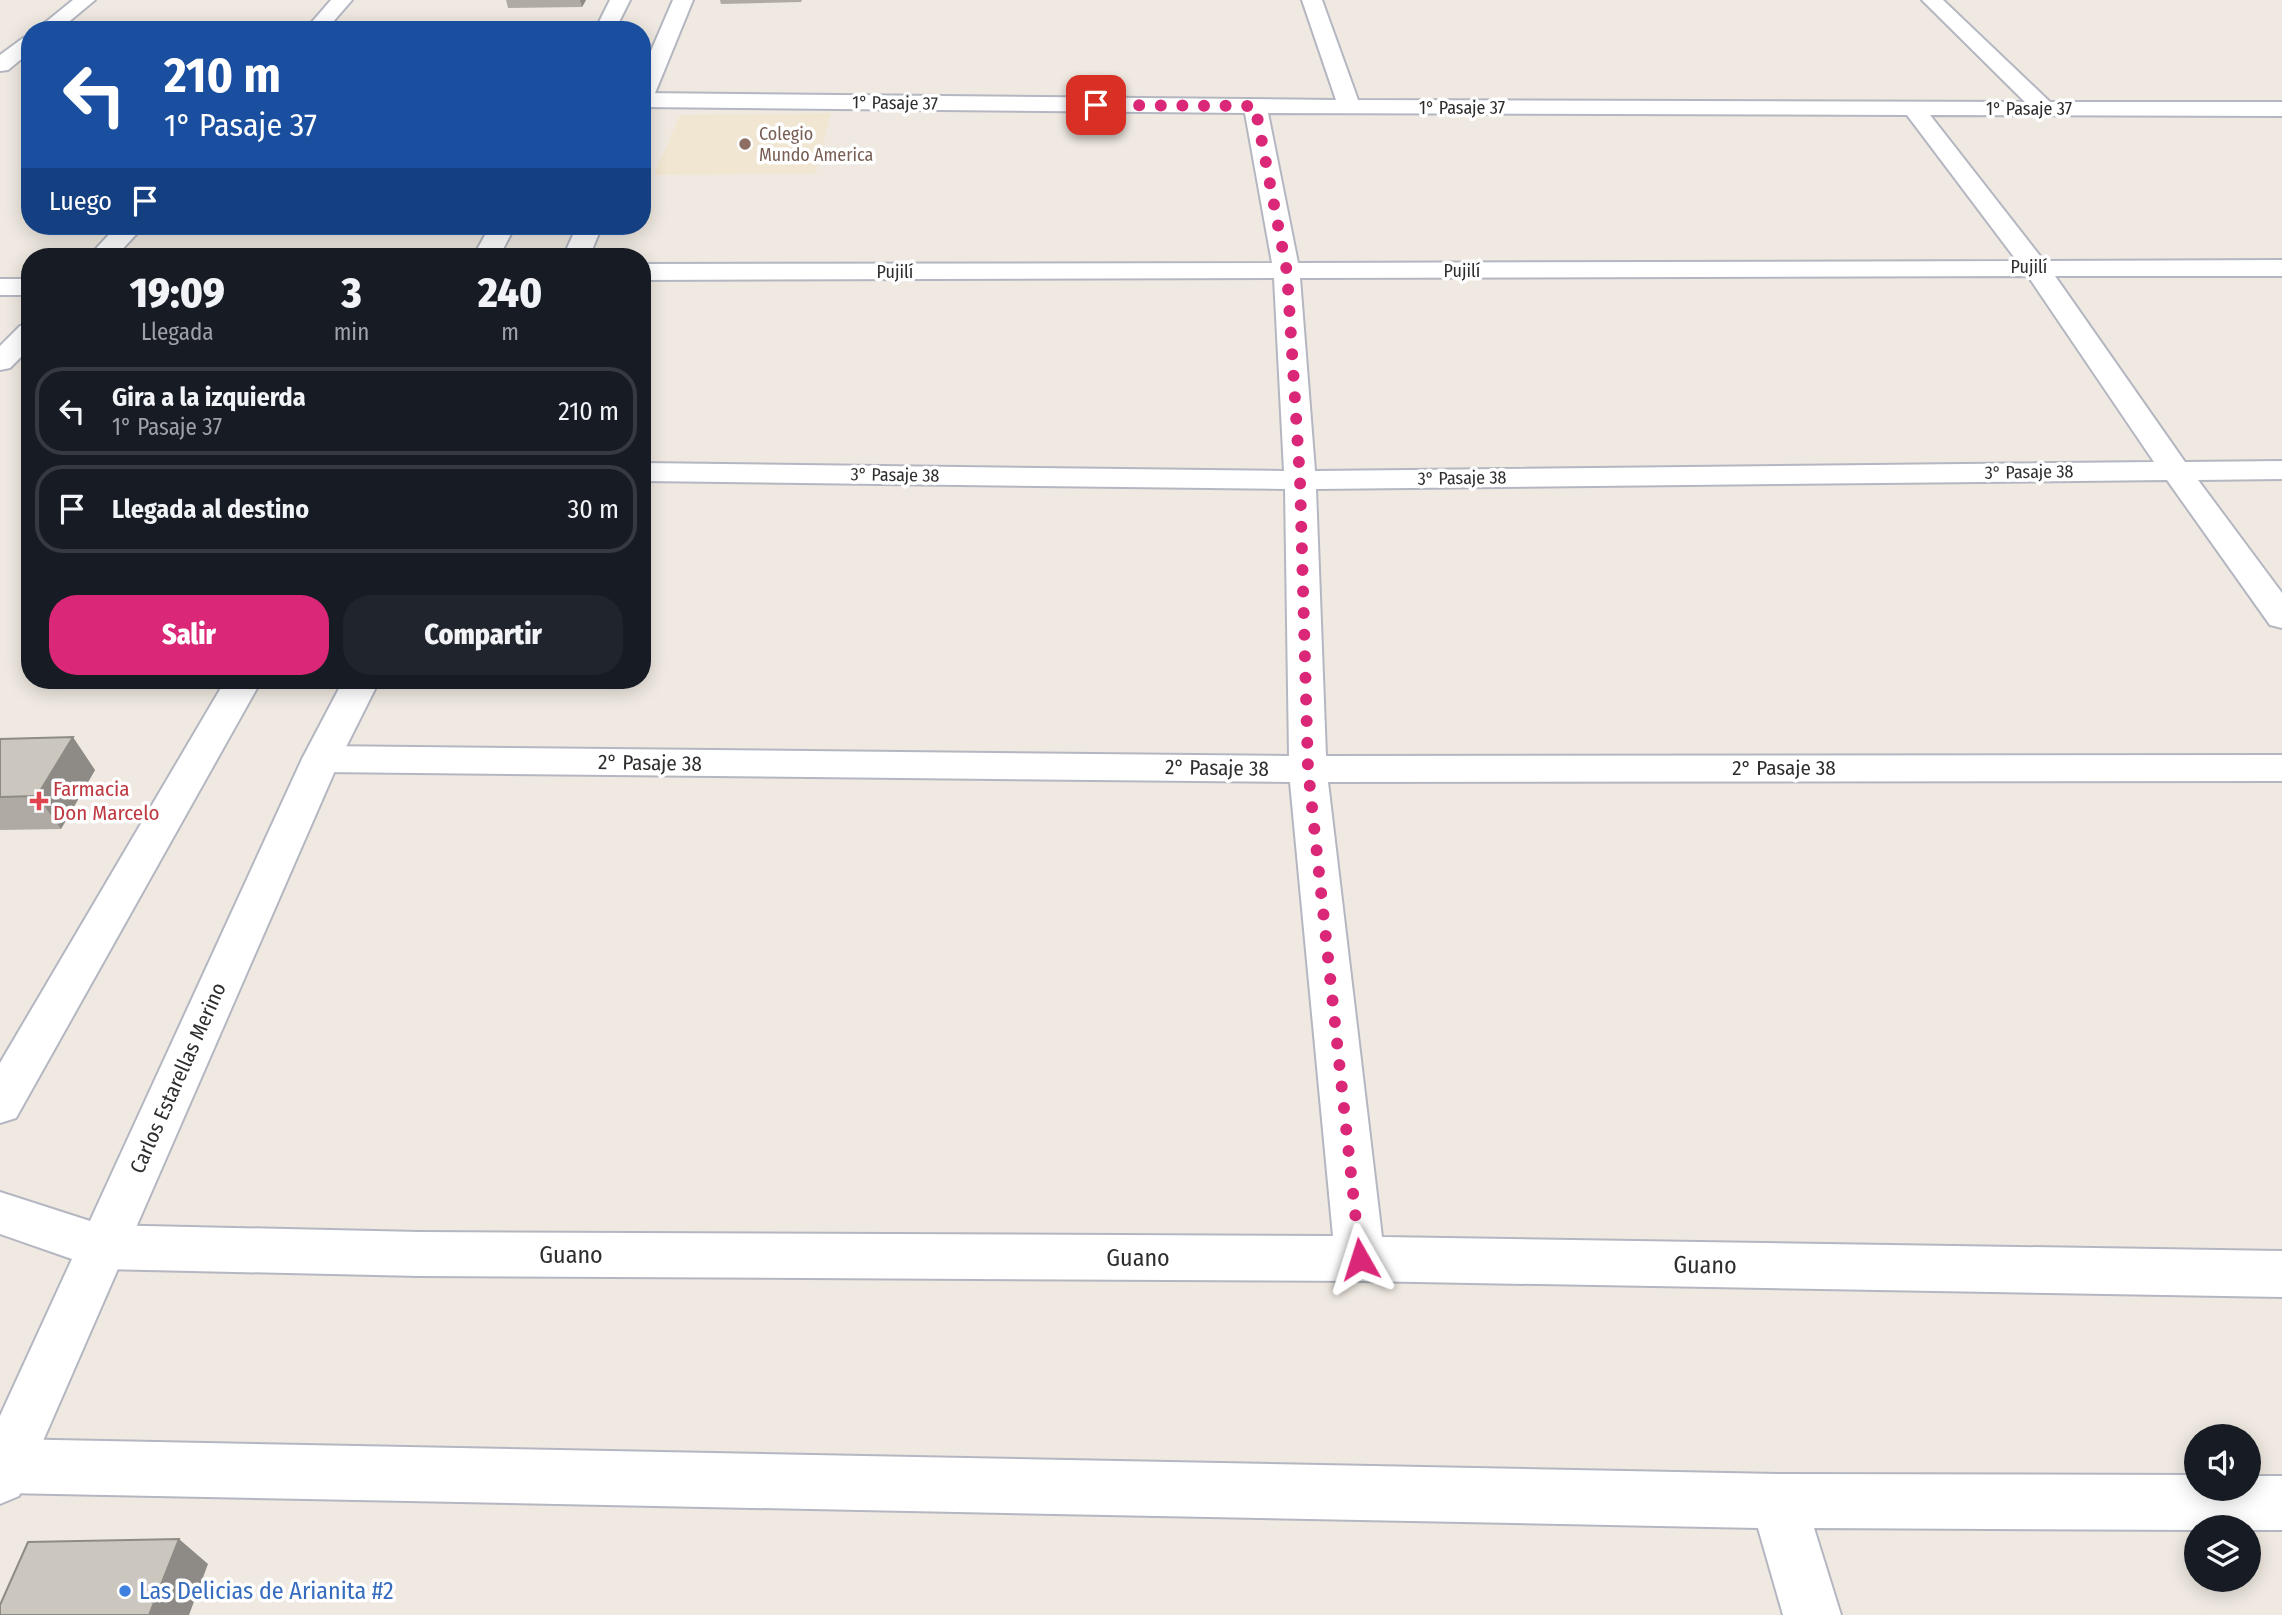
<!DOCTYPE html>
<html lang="es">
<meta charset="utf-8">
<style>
body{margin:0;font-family:"Fira Sans Condensed",sans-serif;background:#20242c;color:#f1f3f6;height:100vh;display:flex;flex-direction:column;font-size:26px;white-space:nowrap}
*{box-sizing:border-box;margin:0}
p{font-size:23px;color:#9ea1a6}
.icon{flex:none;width:38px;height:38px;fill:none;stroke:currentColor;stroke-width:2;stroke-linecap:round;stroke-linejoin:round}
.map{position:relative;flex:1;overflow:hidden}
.panel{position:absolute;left:21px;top:248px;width:630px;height:441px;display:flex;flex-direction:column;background:#171b24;border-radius:28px;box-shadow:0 4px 18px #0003}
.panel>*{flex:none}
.guide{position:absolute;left:21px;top:21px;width:630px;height:214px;border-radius:28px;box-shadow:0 4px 18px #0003;background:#1a4fa0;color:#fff;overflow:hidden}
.tools{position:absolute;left:2184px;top:1424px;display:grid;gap:14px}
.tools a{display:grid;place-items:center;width:77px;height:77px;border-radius:50%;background:#171b24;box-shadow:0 4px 18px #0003;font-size:35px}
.pin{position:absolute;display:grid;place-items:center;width:60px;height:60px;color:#fff;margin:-30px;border-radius:14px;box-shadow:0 4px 10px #0006}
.me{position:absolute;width:77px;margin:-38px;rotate:354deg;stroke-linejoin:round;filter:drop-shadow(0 0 5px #0008)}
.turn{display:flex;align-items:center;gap:24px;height:147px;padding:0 28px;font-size:32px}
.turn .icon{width:91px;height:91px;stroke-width:2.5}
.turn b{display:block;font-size:49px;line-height:60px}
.then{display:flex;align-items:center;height:66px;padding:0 28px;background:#0003;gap:14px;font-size:26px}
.eta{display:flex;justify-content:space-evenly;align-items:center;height:119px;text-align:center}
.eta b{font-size:42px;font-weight:800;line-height:49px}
.primary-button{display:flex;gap:14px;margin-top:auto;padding:14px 28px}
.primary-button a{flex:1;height:80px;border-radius:28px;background:#db2777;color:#fff;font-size:28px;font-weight:800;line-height:80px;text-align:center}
.primary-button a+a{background:#20242c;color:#f1f3f6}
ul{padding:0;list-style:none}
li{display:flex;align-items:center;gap:21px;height:88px;margin:0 14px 10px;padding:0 14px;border:4px solid #363941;border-radius:28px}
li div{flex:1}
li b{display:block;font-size:26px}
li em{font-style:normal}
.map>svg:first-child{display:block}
.education{fill:#f0e6d1}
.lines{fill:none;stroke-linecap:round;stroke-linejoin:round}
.minor-casing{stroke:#b4b7c1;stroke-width:4}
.tertiary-casing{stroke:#b4b7c1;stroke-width:4}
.minor{fill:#fff;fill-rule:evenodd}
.tertiary{fill:#fff;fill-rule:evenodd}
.wall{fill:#afaba4}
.shaded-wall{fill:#8e8b86}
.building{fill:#cbc7bf;stroke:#8e8b86;stroke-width:2}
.route{stroke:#db2777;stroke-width:12;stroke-dasharray:0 21.6}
.education-dot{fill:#8d6e63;stroke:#fff;stroke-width:2.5}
.health-dot{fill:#e0444e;stroke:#fff;stroke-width:2.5}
.shop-dot{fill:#3f7fe0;stroke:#fff;stroke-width:2.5}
.labels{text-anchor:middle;stroke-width:7;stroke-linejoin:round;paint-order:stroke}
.far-street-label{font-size:18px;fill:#2e2e2e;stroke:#fff}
.far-education-label{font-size:18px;fill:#785e54;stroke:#fff;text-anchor:start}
.street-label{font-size:21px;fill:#2e2e2e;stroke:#fff}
.health-label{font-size:21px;fill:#be3a42;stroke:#fff;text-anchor:start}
.near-street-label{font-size:24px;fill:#2e2e2e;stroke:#fff}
.near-shop-label{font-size:24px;fill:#366cbe;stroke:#fff;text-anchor:start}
</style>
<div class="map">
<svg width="2282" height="1615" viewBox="0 0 2282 1615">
<rect width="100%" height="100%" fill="#efe9e1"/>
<path class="education" d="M831,113L815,174L654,175L680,115Z"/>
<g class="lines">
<defs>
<path id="minor" d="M73,0H95L59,30H36Z
M331,0H352L326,30H305Z
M1302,0H1322L1358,100L2025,102L1922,0H1943L2050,102H2282V116L1930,115L2044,261L2282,260V276H2055L2185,462L2282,461V479L2198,480L2282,593V628L2270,625L2167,480L1316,489L1326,756L2282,755V781L1328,782L1382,1237L2282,1251V1297L1360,1281L419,1276L102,1269L85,1263L78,1247L85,1231L102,1225L419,1232L1333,1236L1290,782L321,772L308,768L302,759L308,750L321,746L1289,756L1285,489L642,481V463L1284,471L1274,278L642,280V264L1272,263L1245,113L642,107V93L1336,100ZM1268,113L1907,115L2017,261L1298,263ZM2028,276L2154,462L1315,471L1300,278Z
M30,36V52L8,70L0,71V55L23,38Z
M117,226H144L115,257H88Z
M0,279H30V295H0Z
M30,324V348L10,368L0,370V346L20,326Z
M5,1439L1778,1474L2196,1475V1489H2249V1476H2282V1530H2249V1528H2196V1530L1814,1528L1841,1615H1783L1758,1528L5,1493L0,1491V1441Z"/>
<path id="tertiary" d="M610,0H630L615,30H595Z
M673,0H693L653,98L650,103L642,105V72Z
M490,226H515L499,257H473Z
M577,226H602L589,257H563Z
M225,681H261L16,1118L0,1123V1063Z
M343,681H379L340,759L19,1496L0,1504V1416L72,1259L0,1234V1192L90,1221L302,759Z"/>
</defs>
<use href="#minor" class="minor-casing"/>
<use href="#tertiary" class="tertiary-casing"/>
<use href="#minor" class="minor"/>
<use href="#tertiary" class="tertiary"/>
</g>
<path class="wall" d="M506,0H586L582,7L508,8Z
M720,0H802L801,2L721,4Z
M0,739L95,770L61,829L0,830Z"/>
<path class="shaded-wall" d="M580,0H586L582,7Z
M73,737L95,770L61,829L37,796Z
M179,1539L208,1564L189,1615H149Z"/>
<path class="building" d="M73,737L37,796L0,797V739Z
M179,1539L149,1615H0V1605L28,1542Z"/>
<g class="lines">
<path class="route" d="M1096,105L1255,106L1287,272L1300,480L1308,769L1360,1259"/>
</g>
<circle class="education-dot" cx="745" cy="144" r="7"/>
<path class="health-dot" d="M35.5 790.5h7v7h7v7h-7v7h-7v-7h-7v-7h7z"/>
<circle class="shop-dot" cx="125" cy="1591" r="7"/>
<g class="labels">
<g class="far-street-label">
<text transform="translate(895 103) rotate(1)" y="6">1° Pasaje 37</text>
<text x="1462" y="114">1° Pasaje 37</text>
<text x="2029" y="115">1° Pasaje 37</text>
<text x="2029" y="273">Pujilí</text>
<text x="1462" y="277">Pujilí</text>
<text x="895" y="278">Pujilí</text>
<text transform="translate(2029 472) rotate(-1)" y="6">3° Pasaje 38</text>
<text transform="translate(895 475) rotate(1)" y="6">3° Pasaje 38</text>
<text transform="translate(1462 478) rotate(-1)" y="6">3° Pasaje 38</text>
</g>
<g class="far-education-label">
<text x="759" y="140">Colegio<tspan x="759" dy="21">Mundo America</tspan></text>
</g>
<g class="street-label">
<text transform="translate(650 763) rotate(1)" y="7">2° Pasaje 38</text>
<text transform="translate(1217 768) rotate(1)" y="7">2° Pasaje 38</text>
<text x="1784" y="775">2° Pasaje 38</text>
<text transform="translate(178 1078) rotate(-66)" y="7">Carlos Estarellas Merino</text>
</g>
<g class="health-label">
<text x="53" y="796">Farmacia<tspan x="53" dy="24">Don Marcelo</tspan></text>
</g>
<g class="near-street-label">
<text x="571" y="1263">Guano</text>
<text x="1138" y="1266">Guano</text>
<text transform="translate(1705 1265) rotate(1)" y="8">Guano</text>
</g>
<g class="near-shop-label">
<text x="139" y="1599">Las Delicias de Arianita #2</text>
</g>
</g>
</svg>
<div class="tools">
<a><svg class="icon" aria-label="sound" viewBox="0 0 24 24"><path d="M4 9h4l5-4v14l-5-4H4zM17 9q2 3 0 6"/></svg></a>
<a><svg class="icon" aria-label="layers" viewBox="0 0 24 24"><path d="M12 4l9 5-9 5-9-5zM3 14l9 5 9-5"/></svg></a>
</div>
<div class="pin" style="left:1096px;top:105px;background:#d93025"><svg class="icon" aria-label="arrive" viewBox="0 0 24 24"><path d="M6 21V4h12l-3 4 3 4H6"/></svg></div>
<svg class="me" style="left:1360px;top:1259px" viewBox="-20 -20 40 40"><path d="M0-17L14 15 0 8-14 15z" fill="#db2777" stroke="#fff" stroke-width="4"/></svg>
<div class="guide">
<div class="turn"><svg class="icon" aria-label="left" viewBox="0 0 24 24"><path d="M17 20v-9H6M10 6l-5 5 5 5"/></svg><div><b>210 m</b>1° Pasaje 37</div></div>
<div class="then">Luego<svg class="icon" aria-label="arrive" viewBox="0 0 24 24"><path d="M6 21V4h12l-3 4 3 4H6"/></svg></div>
</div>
<section class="panel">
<div class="eta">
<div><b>19:09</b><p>Llegada</p></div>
<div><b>3</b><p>min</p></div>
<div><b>240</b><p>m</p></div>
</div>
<ul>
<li><svg class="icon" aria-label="left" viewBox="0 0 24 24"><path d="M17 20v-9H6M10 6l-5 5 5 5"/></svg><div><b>Gira a la izquierda</b><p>1° Pasaje 37</p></div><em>210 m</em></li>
<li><svg class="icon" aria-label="arrive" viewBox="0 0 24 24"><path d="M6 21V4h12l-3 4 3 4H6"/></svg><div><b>Llegada al destino</b></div><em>30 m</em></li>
</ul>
<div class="primary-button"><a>Salir</a><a>Compartir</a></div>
</section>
</div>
